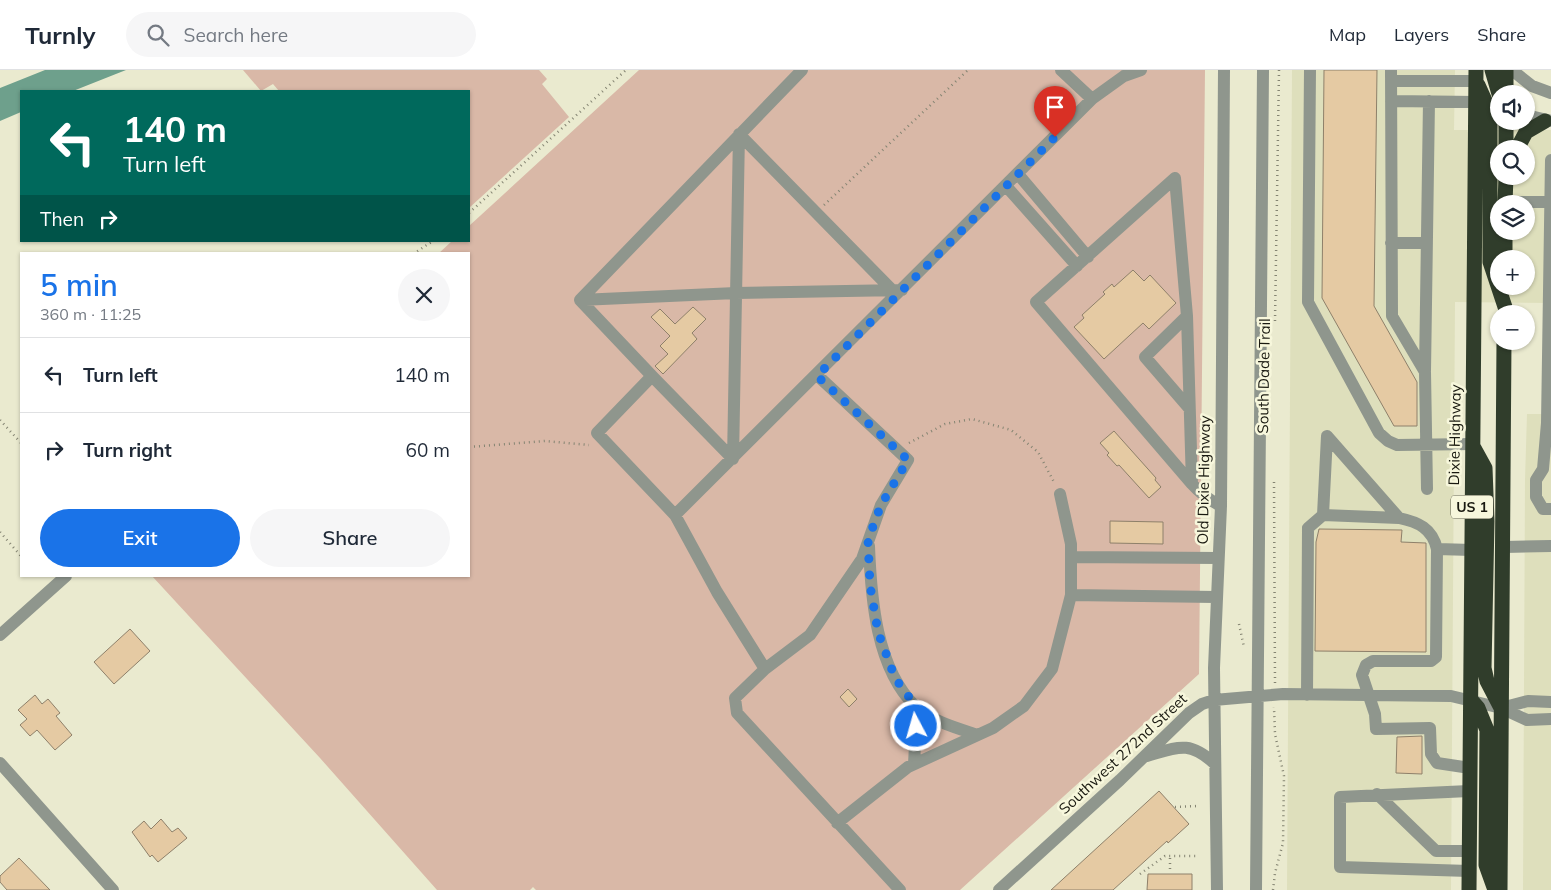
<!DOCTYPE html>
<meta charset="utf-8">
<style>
body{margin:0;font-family:Mulish,sans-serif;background:#f6f6f7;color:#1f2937;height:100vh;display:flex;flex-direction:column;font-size:19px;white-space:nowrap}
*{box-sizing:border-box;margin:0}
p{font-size:16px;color:#747a83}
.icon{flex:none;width:28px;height:28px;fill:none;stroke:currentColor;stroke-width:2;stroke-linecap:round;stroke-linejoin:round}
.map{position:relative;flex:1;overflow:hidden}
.drawer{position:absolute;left:20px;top:182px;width:450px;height:325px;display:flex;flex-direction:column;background:#fff;border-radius:0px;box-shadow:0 1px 4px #0004}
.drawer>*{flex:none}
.top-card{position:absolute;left:20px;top:20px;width:450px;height:152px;border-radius:0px;box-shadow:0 1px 4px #0004;background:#00695c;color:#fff;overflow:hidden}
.fabs{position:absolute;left:1490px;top:15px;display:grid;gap:10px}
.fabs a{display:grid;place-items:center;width:45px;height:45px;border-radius:50%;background:#fff;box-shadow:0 1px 4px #0004;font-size:25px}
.pin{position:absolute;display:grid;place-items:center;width:42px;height:42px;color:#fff;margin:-51px -21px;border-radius:50% 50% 50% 0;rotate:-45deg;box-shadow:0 0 5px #0007}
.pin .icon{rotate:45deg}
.me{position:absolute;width:55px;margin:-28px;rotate:354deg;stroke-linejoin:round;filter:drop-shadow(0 0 4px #0008)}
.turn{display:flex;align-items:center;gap:18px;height:105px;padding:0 20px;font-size:22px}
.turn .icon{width:65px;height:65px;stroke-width:2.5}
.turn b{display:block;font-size:35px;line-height:42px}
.then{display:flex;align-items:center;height:48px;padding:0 20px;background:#0003;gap:10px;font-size:19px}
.round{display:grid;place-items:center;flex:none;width:52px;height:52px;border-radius:26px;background:#f6f6f7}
.summary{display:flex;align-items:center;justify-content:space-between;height:85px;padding:0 20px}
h1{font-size:30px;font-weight:600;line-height:38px;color:#1a73e8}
.primary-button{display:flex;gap:10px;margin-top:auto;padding:10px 20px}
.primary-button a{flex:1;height:58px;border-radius:30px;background:#1a73e8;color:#fff;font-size:20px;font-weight:600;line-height:58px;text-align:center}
.primary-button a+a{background:#f6f6f7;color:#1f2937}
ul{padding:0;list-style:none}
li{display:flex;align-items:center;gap:15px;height:75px;padding:0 20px;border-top:1px solid #e0e1e3}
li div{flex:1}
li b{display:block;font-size:19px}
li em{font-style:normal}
header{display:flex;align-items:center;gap:30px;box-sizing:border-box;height:70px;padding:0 25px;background:#fff;border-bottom:1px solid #e0e1e3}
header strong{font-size:24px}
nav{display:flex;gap:28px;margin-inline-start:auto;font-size:18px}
.search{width:350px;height:45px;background:#f6f6f7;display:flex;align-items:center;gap:12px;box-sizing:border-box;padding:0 18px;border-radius:28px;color:#747a83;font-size:19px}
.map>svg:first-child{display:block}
.built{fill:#dedfbc;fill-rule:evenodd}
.green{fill:#d9b8a7}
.water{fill:#6ea08c}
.building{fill:#e5caa3;stroke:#8e806a}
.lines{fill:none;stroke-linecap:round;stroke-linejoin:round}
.path{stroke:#848472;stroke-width:2.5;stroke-dasharray:1 4;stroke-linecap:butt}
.minor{stroke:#8f968d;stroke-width:12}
.highway{stroke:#303d2b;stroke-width:15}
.route{stroke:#1a73e8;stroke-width:9;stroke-dasharray:0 16.2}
.labels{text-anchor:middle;stroke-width:5;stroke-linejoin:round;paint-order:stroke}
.shield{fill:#f7f7dc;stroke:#5c5c4d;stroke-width:1}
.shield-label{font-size:14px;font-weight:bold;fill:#191910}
.street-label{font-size:15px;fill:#191910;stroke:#f7f7dc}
</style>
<header>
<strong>Turnly</strong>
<div class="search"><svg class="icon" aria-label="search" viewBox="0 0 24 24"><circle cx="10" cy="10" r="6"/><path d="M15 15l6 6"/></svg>Search here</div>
<nav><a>Map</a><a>Layers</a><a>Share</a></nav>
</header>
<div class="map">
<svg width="1551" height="820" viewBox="0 0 1551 820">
<rect width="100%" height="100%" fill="#eaeacf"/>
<path class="built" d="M1292,0H1455L1454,60H1551V233L1455,232L1451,820H1287ZM1499,79H1526V106H1499ZM1499,134H1526V161H1499ZM1499,189H1526V216H1499Z
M1527,344H1551V820H1523L1525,410Z"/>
<path class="green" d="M243,0H539L547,9L542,14L569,47L469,138V21H279L273,14L261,21Z
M639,0H1205L1199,604L960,820H536L533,817L530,820H437L320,688L152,506H469V184H438L452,171H469V156Z"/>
<path class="water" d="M45,0H126L73,21H21V42L0,51V18Z"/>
<path class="building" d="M1324,0H1377L1374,236L1417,312V356H1394L1322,228Z
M1133,200L1144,211L1150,205L1176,233L1149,259L1143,253L1104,289L1074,257L1084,248L1082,245L1105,224L1103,222L1112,214L1114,217Z
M693,237L706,249L692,263L697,269L663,304L655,296L668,284L660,276L670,266L651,247L660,239L675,254Z
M1114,361L1156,408L1155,410L1161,417L1149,428L1119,395L1117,396L1107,385L1109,383L1100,373Z
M1110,451L1163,452V474L1110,473Z
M1319,459L1402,460L1401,472L1426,473V582L1315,581L1316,472Z
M130,559L150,581L114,614L94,592Z
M848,619L857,629L849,637L840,627Z
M35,625L42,634L48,629L60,643L56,646L72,665L55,680L37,660L30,666L20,655L27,649L18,640Z
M1422,666V704L1396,703L1397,667Z
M1159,721L1189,754L1168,773L1167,771L1113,820H1051Z
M161,749L172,762L178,758L187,768L158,792L152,785L150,787L132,762L144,751L151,759Z
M19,788L50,820H7L0,812V806Z
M1148,804H1192V820H1147Z"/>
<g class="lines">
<path class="path" d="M824,135L968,0
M469,143L626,0
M413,184L433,171
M1275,251L1279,0
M0,350L21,373
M909,373L945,354L972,349L1011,360L1038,382L1055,414
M469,377L545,371L589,375
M1274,412L1275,614
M0,462L21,486
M1239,554L1244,577
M1175,737L1198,736
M1170,799V786
M1140,804L1165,786H1199
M1273,820L1275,803L1283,773L1284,706L1275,664L1274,637"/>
<path class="minor" d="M802,0L580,230L652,306L597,363L675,445L717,522L765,599L735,628L737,643L900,820
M1061,0L1092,29
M1310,0L1308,232L1379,363L1388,371L1397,375L1473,374
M1391,0L1392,246L1425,302L1427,419
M1512,0L1532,16L1551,23
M1391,11H1476
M1391,31L1476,32
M1526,45L1551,51
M739,64L895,223
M1551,90L1547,353H1551
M1018,104L1088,187
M1006,116L1077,196
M1505,132H1550
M1391,173H1427
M580,230L736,223L902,220
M1187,246L1145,287L1189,338
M1425,301L1429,31
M652,306L733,389
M1547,353L1543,399L1536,410V427L1543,439H1551
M733,389L739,64
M1192,414L1187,246L1175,108L1036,232L1192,414C1201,424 1209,430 1221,436
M1060,424L1071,474V525L1215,527
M675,445L1092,29L1124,6L1141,0
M1323,445L1399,448
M869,476C871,528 876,599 916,637C931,651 960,659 978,665
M1504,477L1551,476
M1437,479L1472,480
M1072,487L1218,488
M0,565L66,506
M765,599L810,565L862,489L881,435L908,390L817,305
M1307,625L1308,458L1323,445L1327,366L1399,448C1418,452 1432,458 1437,479L1436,587L1431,591H1373L1366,595L1362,605L1375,644L1376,659L1430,658L1431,684L1437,693L1470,698
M1501,638L1528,631L1551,632
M1147,686C1178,677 1189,670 1215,694
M0,693L113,820
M914,694L917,638
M1377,724L1436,781H1469
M837,753L908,697L993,658L1024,636L1052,599L1071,525
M1469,801L1340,797V727L1469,721
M999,820L1120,710L1189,643L1202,634L1214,630L1283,624L1451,626L1501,638L1527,650L1551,649
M1217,820L1214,598L1221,436L1224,0
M1256,820L1263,0"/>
<path class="highway" d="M1492,0L1499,24
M1506,0V24
M1478,15L1487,35L1490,51V192L1505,237
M1506,79V51
M1517,79L1526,62L1545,51
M1505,134L1506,106
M1505,189V161
M1474,378L1485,398L1487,451L1484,598L1487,611L1500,636
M1471,630L1478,638L1487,660L1486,795L1495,820
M1469,820L1476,0
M1500,820L1504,271"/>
</g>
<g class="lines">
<path class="route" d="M916,656L917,638L895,608L878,562L870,515L868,470L881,435L908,390L817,306L1055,67"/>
</g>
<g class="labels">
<rect class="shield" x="1451" y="425.5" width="42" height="23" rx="4"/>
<g class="shield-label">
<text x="1472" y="442">US 1</text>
</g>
<g class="street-label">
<text transform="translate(1264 306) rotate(-89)" y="5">South Dade Trail</text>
<text transform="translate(1455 365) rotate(-89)" y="5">Dixie Highway</text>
<text transform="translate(1204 410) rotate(-89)" y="5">Old Dixie Highway</text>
<text transform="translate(1123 684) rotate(-43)" y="5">Southwest 272nd Street</text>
</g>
</g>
</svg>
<div class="fabs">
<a><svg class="icon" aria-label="sound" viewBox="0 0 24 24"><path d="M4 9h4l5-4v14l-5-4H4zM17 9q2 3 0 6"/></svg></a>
<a><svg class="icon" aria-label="search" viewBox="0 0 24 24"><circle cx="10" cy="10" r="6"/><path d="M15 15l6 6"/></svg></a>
<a><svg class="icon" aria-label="layers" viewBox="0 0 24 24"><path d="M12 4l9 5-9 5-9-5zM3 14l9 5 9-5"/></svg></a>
<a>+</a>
<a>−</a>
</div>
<div class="pin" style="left:1055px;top:67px;background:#d93025"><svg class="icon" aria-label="arrive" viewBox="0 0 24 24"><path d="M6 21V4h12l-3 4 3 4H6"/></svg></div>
<svg class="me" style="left:916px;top:656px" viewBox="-20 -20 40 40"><circle r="17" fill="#1a73e8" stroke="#fff" stroke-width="3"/><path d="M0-11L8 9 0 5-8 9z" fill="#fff"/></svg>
<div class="top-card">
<div class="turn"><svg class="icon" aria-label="left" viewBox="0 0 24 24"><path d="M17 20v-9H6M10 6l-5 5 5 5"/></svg><div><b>140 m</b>Turn left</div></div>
<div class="then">Then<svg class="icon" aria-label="right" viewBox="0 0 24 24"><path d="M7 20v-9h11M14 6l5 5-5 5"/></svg></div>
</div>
<section class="drawer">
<div class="summary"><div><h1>5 min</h1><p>360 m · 11:25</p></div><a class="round"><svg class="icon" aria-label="close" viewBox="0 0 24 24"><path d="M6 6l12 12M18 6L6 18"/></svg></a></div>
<ul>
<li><svg class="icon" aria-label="left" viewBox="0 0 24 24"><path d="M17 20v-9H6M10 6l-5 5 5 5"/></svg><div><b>Turn left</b></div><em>140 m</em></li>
<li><svg class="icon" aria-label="right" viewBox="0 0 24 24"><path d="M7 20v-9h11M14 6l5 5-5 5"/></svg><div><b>Turn right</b></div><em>60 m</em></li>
</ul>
<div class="primary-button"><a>Exit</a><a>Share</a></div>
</section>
</div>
